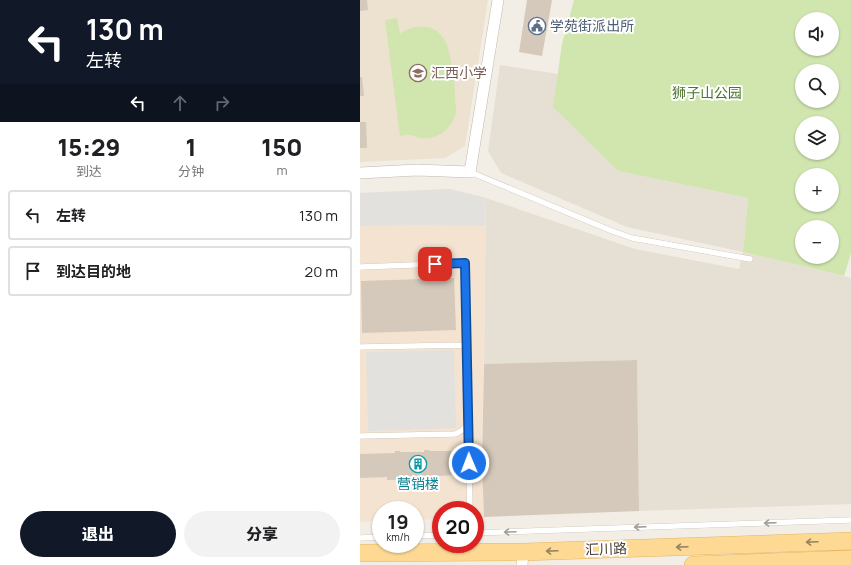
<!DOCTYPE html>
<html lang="zh">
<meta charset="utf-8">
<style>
body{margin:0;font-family:Manrope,"Noto Sans SC",sans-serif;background:#f2f2f2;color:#202124;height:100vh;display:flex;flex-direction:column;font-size:15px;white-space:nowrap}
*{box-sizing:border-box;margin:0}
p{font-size:13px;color:#757577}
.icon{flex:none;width:22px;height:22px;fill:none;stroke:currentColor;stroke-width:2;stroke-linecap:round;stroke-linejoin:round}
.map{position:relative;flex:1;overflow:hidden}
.side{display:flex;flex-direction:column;background:#fff;width:360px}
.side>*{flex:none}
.top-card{background:#111827;color:#fff;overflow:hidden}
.tools{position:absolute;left:435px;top:12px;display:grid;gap:8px}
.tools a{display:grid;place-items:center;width:44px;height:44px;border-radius:50%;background:#fff;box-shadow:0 1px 3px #0004;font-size:20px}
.speed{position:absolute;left:12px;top:501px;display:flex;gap:8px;font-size:20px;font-weight:700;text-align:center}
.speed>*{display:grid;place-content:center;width:52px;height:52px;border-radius:50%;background:#fff;box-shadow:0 1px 3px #0004;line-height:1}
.speed small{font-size:10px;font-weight:400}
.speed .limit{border:6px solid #d22;background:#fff;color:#111}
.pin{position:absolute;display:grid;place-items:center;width:34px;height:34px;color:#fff;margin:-17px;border-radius:8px;box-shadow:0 2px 6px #0006}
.me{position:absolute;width:44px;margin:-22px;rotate:359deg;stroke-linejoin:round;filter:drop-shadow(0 0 3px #0008)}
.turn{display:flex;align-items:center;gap:14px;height:84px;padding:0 20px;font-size:18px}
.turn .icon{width:52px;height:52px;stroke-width:2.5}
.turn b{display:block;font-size:28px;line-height:34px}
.lanes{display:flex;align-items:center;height:38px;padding:0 20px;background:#0003;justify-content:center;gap:20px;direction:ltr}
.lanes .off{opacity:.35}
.eta{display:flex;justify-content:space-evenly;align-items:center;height:68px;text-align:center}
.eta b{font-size:24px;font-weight:800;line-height:28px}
.primary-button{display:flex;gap:8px;margin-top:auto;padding:8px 20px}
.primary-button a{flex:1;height:46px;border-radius:24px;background:#111827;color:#fff;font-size:16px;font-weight:800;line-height:46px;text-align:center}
.primary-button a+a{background:#f2f2f2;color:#202124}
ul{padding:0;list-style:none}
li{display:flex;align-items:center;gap:12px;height:50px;margin:0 8px 6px;padding:0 12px;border:2px solid #e0e0e0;border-radius:4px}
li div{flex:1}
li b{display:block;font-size:15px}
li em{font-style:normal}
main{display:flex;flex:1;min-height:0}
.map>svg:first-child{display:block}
.residential{fill:#e6dfd4}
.commercial{fill:#f4e3d0}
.education{fill:#ece2cf}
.green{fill:#d0e6ae;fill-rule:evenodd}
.parking{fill:#e3e1de}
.building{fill:#d4c9bb}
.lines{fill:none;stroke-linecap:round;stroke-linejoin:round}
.lane-casing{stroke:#c1b8ab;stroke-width:6}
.street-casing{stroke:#c1b8ab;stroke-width:12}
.primary-casing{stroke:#e2b564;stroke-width:18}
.lane{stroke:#fff;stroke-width:5.5}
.street{stroke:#fff;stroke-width:11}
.primary{stroke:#fdd994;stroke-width:17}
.oneway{stroke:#a29e9a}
.oneway2{stroke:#988460}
.route-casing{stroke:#114b97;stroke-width:10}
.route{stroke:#1a73e8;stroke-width:7}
.labels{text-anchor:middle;stroke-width:4;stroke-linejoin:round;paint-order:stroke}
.service-label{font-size:14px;fill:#4e5e75;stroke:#fff;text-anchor:start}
.education-label{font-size:14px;fill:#785e54;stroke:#fff;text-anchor:start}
.park-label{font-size:14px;fill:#4a7629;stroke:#fff}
.culture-label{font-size:14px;fill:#0d838f;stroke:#fff}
.street-label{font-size:14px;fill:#453e35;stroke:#fff}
</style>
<main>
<section class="side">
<div class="top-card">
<div class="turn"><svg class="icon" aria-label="left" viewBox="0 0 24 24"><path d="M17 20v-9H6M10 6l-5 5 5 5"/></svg><div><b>130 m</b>左转</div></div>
<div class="lanes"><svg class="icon" aria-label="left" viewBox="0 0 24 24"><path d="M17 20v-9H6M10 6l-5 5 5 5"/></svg><svg class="icon off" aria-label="ahead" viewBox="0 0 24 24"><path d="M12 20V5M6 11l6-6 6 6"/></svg><svg class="icon off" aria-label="right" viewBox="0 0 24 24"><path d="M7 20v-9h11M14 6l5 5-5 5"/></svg></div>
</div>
<div class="eta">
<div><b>15:29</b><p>到达</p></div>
<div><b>1</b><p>分钟</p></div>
<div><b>150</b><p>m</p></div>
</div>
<ul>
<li><svg class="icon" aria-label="left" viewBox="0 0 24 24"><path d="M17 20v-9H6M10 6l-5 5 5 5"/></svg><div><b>左转</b></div><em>130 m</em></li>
<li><svg class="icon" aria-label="arrive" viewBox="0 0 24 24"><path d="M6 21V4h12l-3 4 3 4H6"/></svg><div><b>到达目的地</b></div><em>20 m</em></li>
</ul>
<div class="primary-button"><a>退出</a><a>分享</a></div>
</section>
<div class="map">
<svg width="491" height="565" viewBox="0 0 491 565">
<rect width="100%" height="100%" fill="#f2eee5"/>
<path class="residential" d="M140,65L198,74L194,107L258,171L388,198L383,252L491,278V504L279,511L277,360L124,364L126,198L275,249L379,269L383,252L267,227L141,173L128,151Z"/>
<path class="commercial" d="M90,189L126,198L122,463L124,517H115V510H81V519L55,520V510H21V521L0,522V193Z"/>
<path class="education" d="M0,0H128L105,146L85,158L0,162Z"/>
<path class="green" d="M214,0H491V253L484,276L383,252L388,198L258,171L193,107L202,44ZM442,19H472V49H442ZM442,71H472V101H442ZM442,123H472V153H442ZM442,175H472V205H442ZM442,227H472V257H442Z
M37,18L40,34C55,23 76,23 85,41C92,52 96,98 96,112C92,128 79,140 61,138C51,136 53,133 40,136L25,20Z"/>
<path class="parking" d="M90,189L126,198L125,226L57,225L0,226V193Z
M94,350L96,428L8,431L6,352Z"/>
<path class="building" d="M0,0H7L8,10L0,11Z
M167,0H192L182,56L159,52Z
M0,77H2L4,96H0Z
M0,122H6L7,148H0Z
M94,278L96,330L2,333L1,281Z
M277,360L279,511L124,517L122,463L124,364Z
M64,450H69L70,451H92L93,475L79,476V479L27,480V477L0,478V454L35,453V451H40V452H64Z"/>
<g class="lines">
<defs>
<path id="lane" d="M110,172L252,231L272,238L390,259
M0,267L105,263L106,345L0,347
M108,422L110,510
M0,436L95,434C103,431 107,427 108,418L106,345
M115,533L491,520
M55,536L81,535
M0,538L21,537"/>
<path id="street" d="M0,173L57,170L110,172L138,0
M162,565L163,552"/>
<path id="primary" d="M0,553L163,552L491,541
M333,565L491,559"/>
</defs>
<use href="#lane" class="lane-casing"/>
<use href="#street" class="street-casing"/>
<use href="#primary" class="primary-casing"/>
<use href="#lane" class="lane"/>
<use href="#street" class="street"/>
<use href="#primary" class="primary"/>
</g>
<defs><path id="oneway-shaft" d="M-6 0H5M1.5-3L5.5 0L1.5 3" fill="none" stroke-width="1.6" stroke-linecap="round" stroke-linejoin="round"/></defs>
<g class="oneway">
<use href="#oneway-shaft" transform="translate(410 523) rotate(178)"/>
<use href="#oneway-shaft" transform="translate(280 527) rotate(178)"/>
<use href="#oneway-shaft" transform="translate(150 532) rotate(178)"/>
</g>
<g class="oneway2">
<use href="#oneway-shaft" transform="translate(452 542) rotate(178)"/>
<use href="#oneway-shaft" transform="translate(322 547) rotate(178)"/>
<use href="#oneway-shaft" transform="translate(192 551) rotate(178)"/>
</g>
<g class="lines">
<defs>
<path id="route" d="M75,264L105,263L109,463"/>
</defs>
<use href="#route" class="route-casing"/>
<use href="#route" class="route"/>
</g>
<defs>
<symbol id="civic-ring" viewBox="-11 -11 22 22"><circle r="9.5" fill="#fff" stroke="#5c6f8a" stroke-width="1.5"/><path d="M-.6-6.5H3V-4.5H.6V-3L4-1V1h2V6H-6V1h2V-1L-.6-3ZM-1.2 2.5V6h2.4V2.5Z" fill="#5c6f8a"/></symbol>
<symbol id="school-ring" viewBox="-11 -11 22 22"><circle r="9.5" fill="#fff" stroke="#8d6e63" stroke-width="1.5"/><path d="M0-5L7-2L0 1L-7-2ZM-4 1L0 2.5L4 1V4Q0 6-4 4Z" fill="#8d6e63"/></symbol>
<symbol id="building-ring" viewBox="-11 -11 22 22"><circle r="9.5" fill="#fff" stroke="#0f9aa8" stroke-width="1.5"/><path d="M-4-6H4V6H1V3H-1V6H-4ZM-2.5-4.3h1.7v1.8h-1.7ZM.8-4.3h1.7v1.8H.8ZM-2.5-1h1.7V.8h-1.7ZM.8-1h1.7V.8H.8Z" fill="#0f9aa8"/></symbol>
</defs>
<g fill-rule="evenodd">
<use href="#civic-ring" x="167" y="16" width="20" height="20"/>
<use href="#school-ring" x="48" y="63" width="20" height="20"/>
<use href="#building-ring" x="48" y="454" width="20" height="20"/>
</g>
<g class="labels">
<g class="service-label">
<text x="190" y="31">学苑街派出所</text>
</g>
<g class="education-label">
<text x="71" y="78">汇西小学</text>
</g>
<g class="park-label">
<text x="347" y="98">狮子山公园</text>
</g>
<g class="culture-label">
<text x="58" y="489">营销楼</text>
</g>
<g class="street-label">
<text transform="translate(246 549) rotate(-2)" y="5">汇川路</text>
</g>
</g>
</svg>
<div class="tools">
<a><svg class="icon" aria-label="sound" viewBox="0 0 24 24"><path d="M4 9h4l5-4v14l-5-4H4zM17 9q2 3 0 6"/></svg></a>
<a><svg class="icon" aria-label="search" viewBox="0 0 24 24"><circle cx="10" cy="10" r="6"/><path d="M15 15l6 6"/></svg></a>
<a><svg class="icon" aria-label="layers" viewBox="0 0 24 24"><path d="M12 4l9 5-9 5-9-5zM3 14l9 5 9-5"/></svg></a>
<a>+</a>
<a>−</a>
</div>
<div class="speed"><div>19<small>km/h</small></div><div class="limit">20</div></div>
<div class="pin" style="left:75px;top:264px;background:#d93025"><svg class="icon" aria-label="arrive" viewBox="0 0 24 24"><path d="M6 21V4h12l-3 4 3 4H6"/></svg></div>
<svg class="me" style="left:109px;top:463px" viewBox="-20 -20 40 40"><circle r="17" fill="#1a73e8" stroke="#fff" stroke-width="3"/><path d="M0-11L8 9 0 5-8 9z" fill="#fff"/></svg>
</div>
</main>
